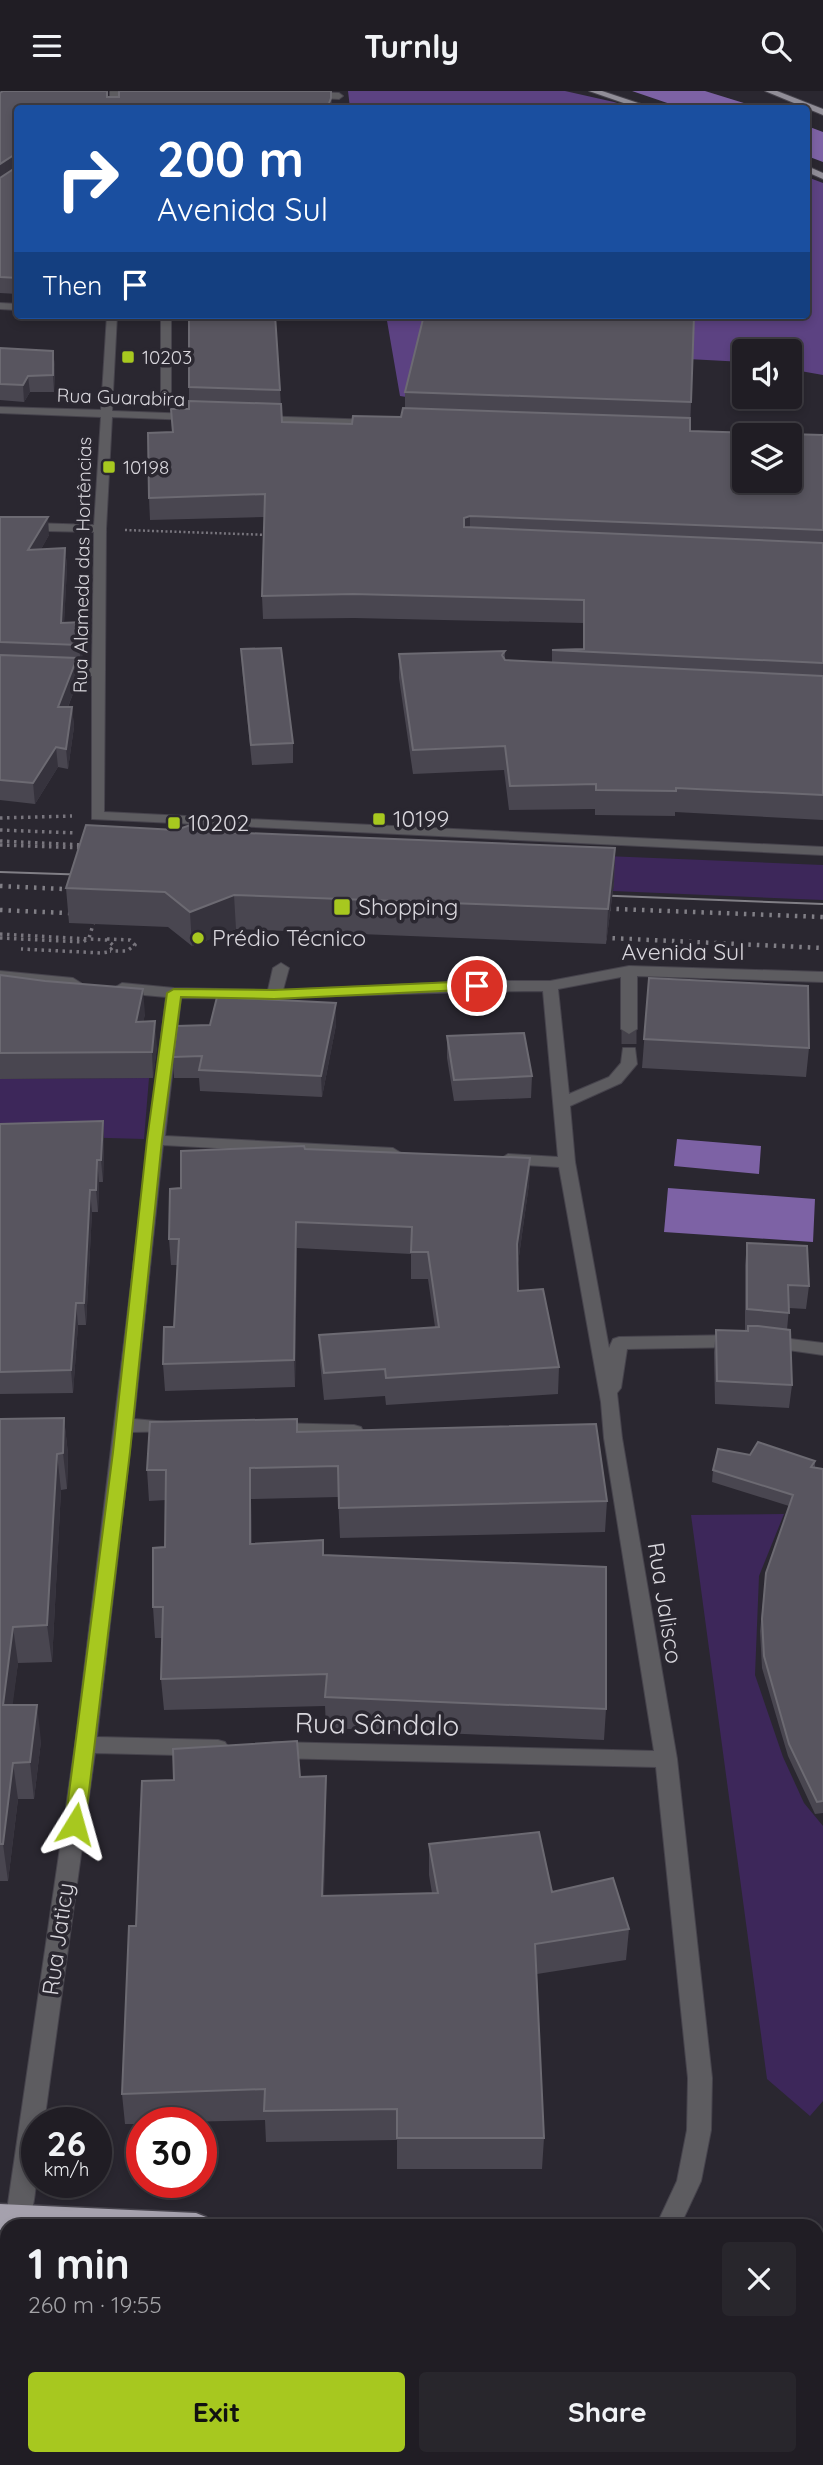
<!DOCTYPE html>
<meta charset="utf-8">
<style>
body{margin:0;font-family:Quicksand,sans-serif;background:#28262c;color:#f1f3f6;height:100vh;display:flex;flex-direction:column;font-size:26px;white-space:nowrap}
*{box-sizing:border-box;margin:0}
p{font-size:23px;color:#a2a2a6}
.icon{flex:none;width:38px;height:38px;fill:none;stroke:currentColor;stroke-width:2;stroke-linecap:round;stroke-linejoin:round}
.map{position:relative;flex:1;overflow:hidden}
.details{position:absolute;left:0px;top:2128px;width:824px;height:247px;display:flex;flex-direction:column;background:#201d24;border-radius:21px 21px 0 0;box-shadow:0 4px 10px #0003,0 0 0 2px #3d3b41}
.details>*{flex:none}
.banner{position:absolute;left:14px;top:14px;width:796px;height:214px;border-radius:7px;box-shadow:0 4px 10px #0003,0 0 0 2px #3d3b41;background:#1a4fa0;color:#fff;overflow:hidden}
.fabs{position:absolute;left:732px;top:248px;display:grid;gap:14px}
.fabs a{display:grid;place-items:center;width:70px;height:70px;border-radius:7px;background:#201d24;box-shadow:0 4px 10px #0003,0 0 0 2px #3d3b41;font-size:35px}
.speed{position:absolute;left:21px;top:2016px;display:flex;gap:14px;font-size:35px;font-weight:700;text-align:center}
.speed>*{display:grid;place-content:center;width:91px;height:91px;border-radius:50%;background:#201d24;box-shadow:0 4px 10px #0003,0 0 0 2px #3d3b41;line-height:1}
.speed small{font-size:18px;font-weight:400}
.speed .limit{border:10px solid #d22;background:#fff;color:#111}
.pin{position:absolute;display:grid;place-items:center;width:60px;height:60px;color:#fff;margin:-30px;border:4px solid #fff;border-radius:50%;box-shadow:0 2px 7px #0007}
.me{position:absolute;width:77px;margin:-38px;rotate:8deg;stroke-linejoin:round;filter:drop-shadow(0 0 5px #0008)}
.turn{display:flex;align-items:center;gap:24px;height:147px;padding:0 28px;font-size:32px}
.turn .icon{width:91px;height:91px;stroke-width:2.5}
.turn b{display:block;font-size:49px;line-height:60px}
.then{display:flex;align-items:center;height:66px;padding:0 28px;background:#0003;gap:14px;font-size:26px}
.round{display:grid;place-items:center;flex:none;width:74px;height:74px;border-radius:7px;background:#28262c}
.head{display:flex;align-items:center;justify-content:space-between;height:119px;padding:0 28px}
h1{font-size:42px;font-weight:700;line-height:52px}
.cta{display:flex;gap:14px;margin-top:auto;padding:14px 28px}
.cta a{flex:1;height:80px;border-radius:7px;background:#a7c81f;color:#111;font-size:28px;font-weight:700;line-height:80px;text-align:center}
.cta a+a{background:#28262c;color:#f1f3f6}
header{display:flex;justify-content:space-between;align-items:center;height:91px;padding:0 28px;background:#201d24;font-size:32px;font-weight:700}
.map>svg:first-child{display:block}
.green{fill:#3d275a}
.forest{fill:#5c4282}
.water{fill:#7d62a5}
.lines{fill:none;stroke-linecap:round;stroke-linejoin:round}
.minor-tunnel{stroke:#44414a;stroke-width:15;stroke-dasharray:15 8;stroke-linecap:butt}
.minor-casing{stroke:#46434c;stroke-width:2}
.major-casing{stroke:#46434c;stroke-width:2}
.highway-casing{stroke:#46434c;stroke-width:3}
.path-far1{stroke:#78757d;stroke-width:2.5;stroke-dasharray:2 2.5;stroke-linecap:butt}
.path{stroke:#78757d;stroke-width:3.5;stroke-dasharray:2.5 4.5;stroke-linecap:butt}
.minor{fill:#5d5c60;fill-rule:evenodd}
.major{fill:#918e98;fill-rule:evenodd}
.highway{fill:#a5a1ad;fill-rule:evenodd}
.tram{stroke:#817f86;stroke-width:2}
.rail{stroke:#817f86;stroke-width:4.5;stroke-dasharray:2.5 6;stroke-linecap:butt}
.path-bridge{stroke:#78757d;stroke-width:3.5;stroke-dasharray:2.5 4.5;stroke-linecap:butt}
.wall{fill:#494650}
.shaded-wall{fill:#36333d}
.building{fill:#58555f;stroke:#6c6a72;stroke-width:2;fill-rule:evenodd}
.route{fill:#a7c81f;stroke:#6d8214;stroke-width:2}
.poi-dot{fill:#a7c81f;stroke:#2a2730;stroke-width:2.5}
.labels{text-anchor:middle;stroke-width:7;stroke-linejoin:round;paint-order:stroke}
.far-poi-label{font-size:19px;fill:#d8d6dc;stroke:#2a2730;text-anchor:start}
.far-street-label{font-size:19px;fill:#d8d6dc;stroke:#2a2730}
.poi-label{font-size:23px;fill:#d8d6dc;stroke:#2a2730;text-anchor:start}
.street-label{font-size:23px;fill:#d8d6dc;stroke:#2a2730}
.near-street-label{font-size:28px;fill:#d8d6dc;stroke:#2a2730}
</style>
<header><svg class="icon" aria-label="menu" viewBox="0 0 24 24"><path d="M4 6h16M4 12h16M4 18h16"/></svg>Turnly<svg class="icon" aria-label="search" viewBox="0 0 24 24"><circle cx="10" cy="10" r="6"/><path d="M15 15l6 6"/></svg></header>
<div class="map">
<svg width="823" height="2374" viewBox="0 0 823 2374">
<rect width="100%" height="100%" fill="#2a2730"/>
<path class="green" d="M438,758L823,774V809L613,800L614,791Z
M149,987L144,1048L0,1044V988Z
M784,1423L759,1485L755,1584L783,1666L804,1712L823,1735V2010L810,2025L767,1988L691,1424Z
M0,2164L7,2165V2259L0,2258Z"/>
<path class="forest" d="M348,0H565L614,11L633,17H350Z
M807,86L823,92V284L789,278V261H744V271L688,268L426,309L400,305L386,224H807Z"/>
<path class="water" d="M632,0H705L760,17H682Z
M807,35L823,41V71L807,65Z
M677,1048L761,1055L759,1083L674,1075Z
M668,1097L815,1108L813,1151L664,1141Z"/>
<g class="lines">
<path class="minor-tunnel" d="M629,938V960"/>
<defs>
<path id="minor" d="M110,0H118V18H110Z
M307,1L339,2L343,5L339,8L304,6Z
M0,212L18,213V219L0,218Z
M107,224H117L112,320L192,323L197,326L192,329L112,326L106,438L104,721L823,756V764L92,728V585L54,583L48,579L54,575L92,577L94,441L0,439V431L94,434L101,326L0,322V316L101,319Z
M161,224H171V306L166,309L161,306Z
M259,325L374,329L380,332L374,335L255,330L254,328Z
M281,872L289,877L283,899L477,890H550L629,875L823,881V891L637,885V938L629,943L621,938V886L558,898L569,1003L609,986L621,972L623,957H635L637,973L621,992L570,1015L575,1071L609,1257L613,1248L619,1246L738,1244L747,1250L738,1256L627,1258L621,1297L617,1302L622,1347L677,1668L712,1987L711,2039L701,2090L680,2135H656L677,2090L687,2039L688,1987L656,1676L274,1667L267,1665L263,1659L267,1653L274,1651L654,1660L604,1347L601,1311L559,1076L508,1073L500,1068L508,1063L558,1066L543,900C422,900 302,909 181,907L165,1045L393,1057L401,1062L393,1067L163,1054L134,1328L179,1332L181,1336L179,1340L132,1341L97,1646L218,1649L225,1651L229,1657L225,1663L218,1665L95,1662L44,2032H37C37,2053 40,2123 23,2135L9,2134L6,2126L75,1654L166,906L122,902L114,897L122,892L174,897L268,899L273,877Z
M0,880L73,887L81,892L73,897L0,890Z
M766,1245L823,1252V1264L760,1255L757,1251L760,1247Z
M274,1332L354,1334L361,1336L363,1340L361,1344L354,1346L267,1342L265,1338L267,1334Z
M59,2368H85L84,2374H58Z
M697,2368H723L725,2374H699Z"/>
<path id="major" d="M589,0H602L656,18H641Z
M765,0H777L823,18V24Z
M807,75L823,82V88L807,81Z"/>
<path id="highway" d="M0,2113L196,2122L206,2126L211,2135H7V2139H0Z
M817,2151H823V2177H817Z
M0,2272L7,2273V2301L0,2300Z
M817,2315H823V2345H817Z"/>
</defs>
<use href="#minor" class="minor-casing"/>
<use href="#major" class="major-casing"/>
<use href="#highway" class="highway-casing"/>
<path class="path-far1" d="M125,439L270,444"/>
<path class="path" d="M0,727L72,725
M0,739L76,742
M0,750L83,754
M0,843L107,849L114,855L108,861L102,862L21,858
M107,848L130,849L135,854L127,860H110"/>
<use href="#minor" class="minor"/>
<use href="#major" class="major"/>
<use href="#highway" class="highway"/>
<path class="tram" d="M0,781L91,784
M591,804L823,813"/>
<path class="rail" d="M0,795L84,799
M591,817L823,826
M0,819L87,823
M587,846L823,857"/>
<path class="path-bridge" d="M0,754L83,757
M0,847L83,851L89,847L95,827"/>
</g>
<path class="wall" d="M108,0V6L331,0L332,18H18V203L0,202V2Z
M694,225L690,340L823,344V729L675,721V725L595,724V718L509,719L504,679L413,683L399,587V563L505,560V569L552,571V559L583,558V532L354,527L263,528L262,505L264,426L150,429L149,407L172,341L171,318H189V296L280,299L282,331L352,333L401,326L405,318V301Z
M0,257L53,260L55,276L54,301H30L24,311L0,309Z
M0,426L49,444L41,458L65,457L67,476L64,532L83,531L84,551L81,574H78L79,587L68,616H72L74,636L68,678L58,676L35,713L0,709Z
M241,558L293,652V672L252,674L242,577Z
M222,741L615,757L614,791L606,853L236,838L192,855L168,836L69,832L66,797Z
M0,884L145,923L143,931L157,956L153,987L0,988Z
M649,887L809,957L806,986L642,977Z
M336,912V934L322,1006L200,1000L199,987H174L173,966L210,934Z
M447,945L532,985L531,1007L454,1010L447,967Z
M103,1030L104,1051L103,1091H99L98,1121H92L86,1234H78L73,1302L0,1303V1033Z
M305,1058L530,1067L529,1093L518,1172V1200L559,1276L558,1303L386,1314L385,1305L324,1309L320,1271L319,1244L435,1236L428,1188H411V1163L297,1157L295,1296L165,1300L163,1273L174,1236L177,1174H171L169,1148L181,1097Z
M747,1152L809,1195L806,1218L789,1217L787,1239L792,1294L789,1317L715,1313L714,1261L716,1239L745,1240V1174Z
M64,1327L68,1363L67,1398L61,1399L52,1571L18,1572L12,1614L41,1650L34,1708H18L8,1790H0V1328Z
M297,1328V1341L607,1410L605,1441L340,1447L338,1406L251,1408L252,1452L323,1464L606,1618L604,1649L326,1637L325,1615L164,1619L161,1588L162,1547H155L153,1516L165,1456L166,1409L149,1410L147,1379Z
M750,1364L815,1370V1376L823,1378V1722L815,1723L788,1665L762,1577L760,1540L766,1482L789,1415L712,1391L713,1379Z
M326,1685V1716L324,1805L432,1802L429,1784V1753L552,1801L629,1838L626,1869L537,1883L544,2047L542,2078H397V2049L266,2051L265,2029L142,2032V2033H125L122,2003L136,1835L300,1686Z"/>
<path class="shaded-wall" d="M331,7L332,18H327Z
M17,62L18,77L0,89V73Z
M53,260L55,276L54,301L53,284Z
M28,285L30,301L24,311L23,294Z
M470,425V447L464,449V427Z
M48,426L49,444L30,478L28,459Z
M65,457L67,476L63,551L61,532Z
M83,531L84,551L81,574L79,554Z
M77,567L79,587L60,636L58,616Z
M72,616L74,636L68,678L66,658Z
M56,656L58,676L35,713L33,692Z
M615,757L614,791L606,853L608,818Z
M234,804L236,838L192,855L190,821Z
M143,898L145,923L138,957L136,931Z
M336,912V934L322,1006L321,985Z
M155,930L157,956L153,987L152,961Z
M103,1030L104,1051L103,1091L101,1069Z
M530,1067L529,1093L517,1180V1153Z
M97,1069L99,1091L98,1121L96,1099Z
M90,1099L92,1121L86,1234L84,1212Z
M296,1131L297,1157L295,1296L294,1269Z
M76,1212L78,1234L73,1302L71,1279Z
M64,1327L68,1363L67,1398L63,1362Z
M57,1363L61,1399L52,1571L47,1534Z
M250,1377L251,1408L252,1483L250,1453Z
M13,1536L18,1572L8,1651L3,1614Z
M37,1614L41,1650L34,1708L30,1671Z
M13,1672L18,1708L8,1790L3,1753Z
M326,1685V1716L323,1836L322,1805Z"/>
<path class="building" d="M3,0H107V6H119V0H331V7L327,18H18V66L17,62L0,73V2Z
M18,75V187L0,186V87Z
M189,224H275L280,299L189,296Z
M424,224L694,225L691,311L405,301Z
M0,257L53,260V284L28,285L23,294L0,293Z
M189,310L281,313L282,331L352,333L353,325L401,326L403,317L690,327V340L823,344V439L470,425L464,427V436L823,452V572L552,559L584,558V509L353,503L262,505L265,403L149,407L148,342L173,341L171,318H189ZM744,345H789V390H744Z
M0,426H48L28,459L65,457L61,532L83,531L79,554L0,551Z
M281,557L293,652L251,654L241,558Z
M505,560L502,564L505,569L823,585V704L676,697V700L596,699V693L510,695L505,655L413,659L399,563Z
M0,564L77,567L58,616H72L66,658L56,656L33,692L0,689Z
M205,729L222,741L615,757L608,818L234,804L190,821L165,801L66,797L86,734L176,739Z
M0,884L45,890L143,898L136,931L155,930L152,961L0,962Z
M649,887L808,895L809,957L644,948Z
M217,906L336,912L321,985L199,979L202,965L173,966L177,935L210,934Z
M524,942L532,985L454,989L447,945Z
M103,1030L101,1069H97L96,1099H90L84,1212H76L71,1279L0,1281V1033Z
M304,1055L305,1058L530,1067L517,1153L518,1200L543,1198L559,1276L386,1287L385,1278L324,1282L319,1244L439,1236L428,1161H411L412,1136L296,1131L294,1269L163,1273L164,1236H174L179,1148H169L170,1098L181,1097V1060Z
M747,1152L807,1155L809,1195L788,1194L789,1222L747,1218Z
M748,1235H758L790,1239L792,1294L717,1290L716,1239L748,1240Z
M64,1327L63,1362L57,1363L47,1534L13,1536L3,1614H37L30,1671L13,1672L3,1753H0V1328Z
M297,1328V1341L596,1333L607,1410L339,1417L338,1375L250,1377V1453L323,1449V1464L606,1476V1618L325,1606L327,1583L161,1588L163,1516H153V1457L165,1456L166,1379H147L150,1331Z
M758,1351L815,1370L811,1376L823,1378V1710L817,1711L789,1653L764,1565L762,1528L766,1482L793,1404L713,1379L718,1358L750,1364Z
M297,1650L300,1686L326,1685L322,1805L438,1802L429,1753L539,1741L552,1801L613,1787L629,1838L535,1853L544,2047H397V2018L264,2020L265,1998L122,2003L129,1835H136L142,1690L174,1689L173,1658Z"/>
<path class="route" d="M477,890L482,892V898L274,908L181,906L162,1049L130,1361L85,1733L82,1738L75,1741L68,1738L65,1733L113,1361L147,1049L167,902L174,898L274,899Z"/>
<g class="poi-dot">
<rect x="121" y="259" width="14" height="14" rx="3.5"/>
<rect x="102" y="369" width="14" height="14" rx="3.5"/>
<rect x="372" y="721" width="14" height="14" rx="3.5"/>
<rect x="167" y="725" width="14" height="14" rx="3.5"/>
<rect x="333" y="807" width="18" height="18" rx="3.5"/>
<circle cx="198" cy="847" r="7"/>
</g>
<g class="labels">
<g class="far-poi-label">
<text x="142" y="273">10203</text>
<text x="123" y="383">10198</text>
</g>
<g class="far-street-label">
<text transform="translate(121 306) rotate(2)" y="7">Rua Guarabira</text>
<text transform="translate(82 474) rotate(-89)" y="7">Rua Alameda das Hortências</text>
</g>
<g class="poi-label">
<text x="393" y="736">10199</text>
<text x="188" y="740">10202</text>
<text x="358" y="824">Shopping</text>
<text x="212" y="855">Prédio Técnico</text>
</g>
<g class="street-label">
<text x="683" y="869">Avenida Sul</text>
<text transform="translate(665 1512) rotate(81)" y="8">Rua Jalisco</text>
<text transform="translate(58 1848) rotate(-82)" y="8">Rua Jaticy</text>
</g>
<g class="near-street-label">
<text transform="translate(377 1633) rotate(1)" y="10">Rua Sândalo</text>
</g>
</g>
</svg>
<div class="fabs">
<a><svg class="icon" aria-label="sound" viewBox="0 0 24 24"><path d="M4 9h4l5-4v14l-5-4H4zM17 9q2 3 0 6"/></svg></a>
<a><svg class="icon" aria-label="layers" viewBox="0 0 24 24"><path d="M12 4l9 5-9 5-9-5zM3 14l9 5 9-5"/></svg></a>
</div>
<div class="speed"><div>26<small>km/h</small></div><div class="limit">30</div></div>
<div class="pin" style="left:477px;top:895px;background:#d93025"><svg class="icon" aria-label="arrive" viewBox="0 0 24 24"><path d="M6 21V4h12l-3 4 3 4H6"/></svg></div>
<svg class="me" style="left:75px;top:1733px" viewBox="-20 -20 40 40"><path d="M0-17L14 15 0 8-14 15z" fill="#a7c81f" stroke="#fff" stroke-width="4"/></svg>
<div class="banner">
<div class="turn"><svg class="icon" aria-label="right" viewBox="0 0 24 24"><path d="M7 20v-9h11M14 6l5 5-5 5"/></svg><div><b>200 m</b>Avenida Sul</div></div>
<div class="then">Then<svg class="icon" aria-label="arrive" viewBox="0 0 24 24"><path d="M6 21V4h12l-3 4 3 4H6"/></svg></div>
</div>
<section class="details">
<div class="head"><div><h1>1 min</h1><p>260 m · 19:55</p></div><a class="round"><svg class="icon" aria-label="close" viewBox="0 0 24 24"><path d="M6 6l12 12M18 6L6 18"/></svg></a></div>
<div class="cta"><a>Exit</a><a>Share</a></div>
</section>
</div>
